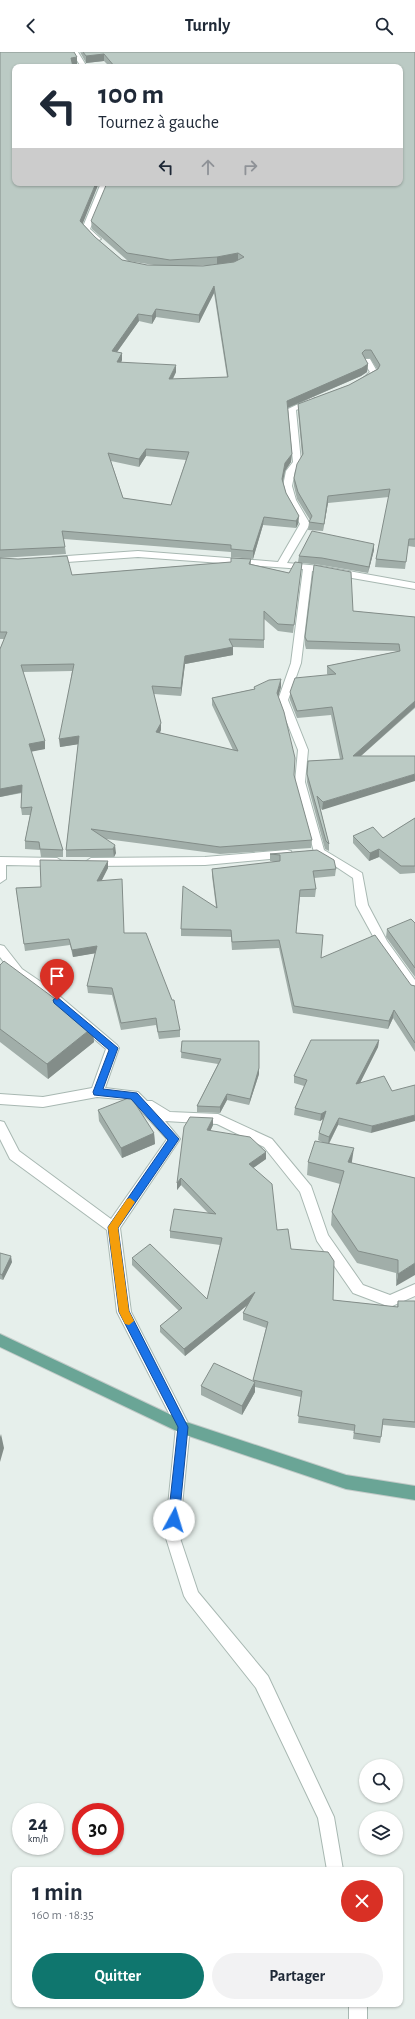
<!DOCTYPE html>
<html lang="fr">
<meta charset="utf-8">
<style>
body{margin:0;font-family:"Alegreya Sans",sans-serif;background:#f2f2f3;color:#1f2937;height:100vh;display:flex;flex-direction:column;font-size:15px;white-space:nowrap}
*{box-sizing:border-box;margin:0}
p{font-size:13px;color:#747a83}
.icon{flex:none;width:22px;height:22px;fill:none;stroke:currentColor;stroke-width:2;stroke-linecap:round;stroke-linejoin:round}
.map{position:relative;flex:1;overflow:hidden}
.side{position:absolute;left:12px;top:1815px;width:391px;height:140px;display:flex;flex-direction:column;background:#fff;border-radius:8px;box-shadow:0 1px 3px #0004}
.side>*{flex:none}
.top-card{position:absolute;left:12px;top:12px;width:391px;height:122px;border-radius:8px;box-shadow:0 1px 3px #0004;background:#fff;color:#1f2937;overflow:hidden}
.fabs{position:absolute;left:359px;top:1707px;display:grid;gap:8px}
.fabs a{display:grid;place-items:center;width:44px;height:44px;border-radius:50%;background:#fff;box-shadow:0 1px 3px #0004;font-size:20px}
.speed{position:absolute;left:12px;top:1751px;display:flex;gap:8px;font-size:20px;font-weight:700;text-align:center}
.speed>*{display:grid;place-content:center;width:52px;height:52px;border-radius:50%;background:#fff;box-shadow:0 1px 3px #0004;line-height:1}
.speed small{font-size:10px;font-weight:400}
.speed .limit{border:6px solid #d22;background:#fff;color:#111}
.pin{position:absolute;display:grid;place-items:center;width:34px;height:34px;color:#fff;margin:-41px -17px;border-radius:50% 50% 50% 0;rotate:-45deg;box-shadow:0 0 4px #0007}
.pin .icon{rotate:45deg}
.me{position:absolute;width:44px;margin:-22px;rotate:6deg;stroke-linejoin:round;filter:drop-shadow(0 0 3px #0008)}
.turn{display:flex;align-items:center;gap:14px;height:84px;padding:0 20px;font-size:18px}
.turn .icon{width:52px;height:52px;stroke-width:2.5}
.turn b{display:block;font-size:28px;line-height:34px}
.lanes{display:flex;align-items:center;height:38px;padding:0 20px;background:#0003;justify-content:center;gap:20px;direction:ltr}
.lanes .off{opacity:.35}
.round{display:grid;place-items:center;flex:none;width:42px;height:42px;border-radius:21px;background:#f2f2f3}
.head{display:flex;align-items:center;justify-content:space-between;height:68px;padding:0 20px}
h1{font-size:24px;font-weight:600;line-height:30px}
.cta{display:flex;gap:8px;margin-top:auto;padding:8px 20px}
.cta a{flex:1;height:46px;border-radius:24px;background:#0f766e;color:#fff;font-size:16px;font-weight:600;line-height:46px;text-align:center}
.cta a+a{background:#f2f2f3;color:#1f2937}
header{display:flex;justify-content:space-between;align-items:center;height:52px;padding:0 20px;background:#fff;font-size:18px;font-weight:600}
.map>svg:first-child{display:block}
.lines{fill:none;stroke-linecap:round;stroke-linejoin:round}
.minor-casing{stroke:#a8b8b2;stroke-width:2}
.major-casing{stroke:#c2cac8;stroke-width:2}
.minor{fill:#fff;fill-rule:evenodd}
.major{fill:#6aa596;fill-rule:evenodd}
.wall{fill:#a1aea9;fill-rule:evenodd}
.shaded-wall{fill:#838d89}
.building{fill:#bbcac4;stroke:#838d89;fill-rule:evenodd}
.route{fill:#1a73e8;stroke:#114b97}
.slow{fill:#f59e0b}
</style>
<header><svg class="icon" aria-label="back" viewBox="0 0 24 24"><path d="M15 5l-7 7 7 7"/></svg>Turnly<svg class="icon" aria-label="search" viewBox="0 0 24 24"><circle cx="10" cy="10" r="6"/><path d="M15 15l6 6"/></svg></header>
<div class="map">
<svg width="415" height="1967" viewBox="0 0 415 1967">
<rect width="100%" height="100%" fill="#e6efeb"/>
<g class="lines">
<defs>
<path id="minor" d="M72,0H78L87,15H81Z
M101,131H109L90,177L101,187L97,189L82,177Z
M364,307H370L378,321L364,332L360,329L370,320L363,309Z
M313,345L317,348L316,350L296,358L301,410L295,419L292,434L296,448L310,472L287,511L321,514L415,531V537L312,519L301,611L288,648L308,698L305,730L324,798L362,821L368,853L387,889L415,928V941L411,940L379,895L356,853L353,826L314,800L295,730L298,698L278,648L291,611L303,517L138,505L53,511L48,508L53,505L138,499L278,510L300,472L287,448L283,434L286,419L293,410L288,357Z
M287,798L291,799L292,802L291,805L205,813L91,814L85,810L91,806L205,805Z
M0,805L57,806L63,810L57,814L6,813V827L0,831Z
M0,893L4,894L22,917L50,936L117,993L119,996L105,1036L138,1040L147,1049H152L170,1060L218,1062L272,1087L311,1134L328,1183L363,1233L390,1243L415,1232V1244L390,1255L353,1241L317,1189L300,1140L264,1095L217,1072L165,1069L180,1087L120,1176L131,1260L190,1375L179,1483L198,1540L268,1624L334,1765L343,1818H327L318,1766L256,1636L187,1549L184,1544L165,1483L176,1375L117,1260L107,1178L10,1107L0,1087V1069L4,1070L19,1099L111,1167L167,1087L131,1048L97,1045L43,1055L0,1052V1042L43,1045L92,1036L106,997L42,942L14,923L0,905Z
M349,1952H367V1967H349Z"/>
<path id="major" d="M0,1282L186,1370L346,1423L415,1434V1448L346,1437L183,1382L0,1295Z"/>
</defs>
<use href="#minor" class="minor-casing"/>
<use href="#major" class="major-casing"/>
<use href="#minor" class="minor"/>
<use href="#major" class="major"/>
</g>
<path class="wall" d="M0,0L77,12H72L83,172L95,185L122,208L147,213H154L128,209L92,177L91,169L400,15H110L104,9L86,11L80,0H415V495L408,494L405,517L375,515L376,507L389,445L328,451L323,479L308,478L309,470L310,468L297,447L294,434V426L302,404L298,359V352L349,333L377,317L370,306H364L368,312L367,320L361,324L288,356L291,410L285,419L283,429L286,441L299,464L298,472L296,476L263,473L253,507L231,505V500L64,487L65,495L66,502L0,506ZM237,209L234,210L203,214H192L217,213ZM214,241L227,325L173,327L176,320L121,311L122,308V301L117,300L139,269L152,272L156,265L199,271ZM146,404L186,408L171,453L123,446L111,409L139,415Z
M374,492V498L368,521L321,513L302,511L301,518L293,581L278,579L264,567V596L233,595V603L185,612L181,644L154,642L161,671V678L160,681L233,698L212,653V646L254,637V635H281L278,644L294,724L312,788L311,796L220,802L106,787L116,801L114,805H66V798L78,692L60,695L72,619L23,620L45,697L31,699L63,798V805H41L40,798L25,797V789L30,763H22L21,756L22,741L0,745V597L4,587H0V506L72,523L231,510L251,507V512L289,521L298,510L299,504Z
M353,559L415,565V656L361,704L322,758L320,755L329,792V799L325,797L307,730L308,709L340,707L331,663L297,666L290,648V640L328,623L327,622V614L399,599L306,597L305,593V585Z
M415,766V821L400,822L379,805L369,809L353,791V784L383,786Z
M317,798L336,817L335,824L314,826L316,837L315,845H300L296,881L321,906L415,934V1000L393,966L388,977L293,961L279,896L232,898L231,885L181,884V877L216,855L212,824V817L275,810L270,809V802Z
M108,809V816L101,829L124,881L180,978V985L159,987L156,973L121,978L112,943L88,941L87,934L95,901L73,905L70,893L25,899L16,836L41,835Z
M415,871V925L386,885L387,877Z
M0,913L94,990L48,1027L0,990Z
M379,988L378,995L360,1031L392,1039L371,1081L338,1073L329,1092L352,1109V1111L415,1126L396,1234V1221L357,1211L331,1173L332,1160L340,1132L307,1123L308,1110L324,1091L318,1088L319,1081L323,1067L320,1069L294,1063L295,1056L304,1034L294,1031V1024Z
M182,989L259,1016V1022L249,1053L227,1048L220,1061L197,1060V1054L218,1012L181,1006Z
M98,1058L154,1081L155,1092L122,1106L99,1069Z
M213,1066V1073L210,1079L266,1107L253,1116L277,1178L291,1197L333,1248L397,1255L398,1249H415V1376L383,1373L380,1391L353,1387L354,1379L298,1371L301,1345L255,1335V1340L242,1363L201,1343V1334L253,1329L266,1276L243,1268V1261L248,1252L185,1304L160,1280V1274L179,1259L132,1213V1206L207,1247L220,1193L170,1186V1179L209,1162L181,1133L177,1138V1131Z
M0,1201L12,1210L3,1228L0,1227Z"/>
<path class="shaded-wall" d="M104,2V9L86,11V4Z
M77,5V12H71V6Z
M96,131H99L81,176L80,169Z
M238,201V209L217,213V205Z
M214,234V241L199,271V263Z
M156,257V265L152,272V264Z
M138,262L139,269L112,307V299Z
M122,301V308L117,318V310Z
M368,312L367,320L361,324L287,356V349Z
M176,313V320L169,334V327Z
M146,397V404L139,415V407Z
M292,402L291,410L285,419L282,434V427L285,411Z
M328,444V451L323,479Z
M299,464L298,472L296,476V469Z
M264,465L263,473L253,507V499Z
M374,492V498L368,521L369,515Z
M233,595V603L185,612L181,644V636L185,604Z
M281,627V635L277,649V641Z
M415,649V655L353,711V704Z
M161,671V678L156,687V680Z
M79,684L80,692L60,695L59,687Z
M45,689V697L30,700L29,692Z
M415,722V729L322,758L323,750Z
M22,733L23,740L0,745V737Z
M115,793L116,801L114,805L113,797Z
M379,797V805L369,809L370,801Z
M108,809V816L98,836L97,829Z
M97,894V901L73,905L72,898Z
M394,958L393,966L388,977L389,969Z
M93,975L94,990L48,1027L47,1012Z
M379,988L378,995L356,1039V1032Z
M259,1016V1022L249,1053L250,1047Z
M227,1042V1048L220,1061V1055Z
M326,1059L325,1066L320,1069L321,1062Z
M415,1063V1069L371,1081L372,1074Z
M213,1066V1073L207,1086V1078Z
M339,1066L338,1073L328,1093L329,1085Z
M154,1081L155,1092L122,1106L121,1096Z
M354,1096L352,1109L347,1124L348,1110Z
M266,1100V1107L249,1119V1112Z
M181,1126V1133L177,1138V1131Z
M11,1204L12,1210L3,1228L2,1223Z
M415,1211V1223L396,1234L398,1222Z
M255,1240V1247L185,1304L184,1297Z
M255,1330V1340L242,1363V1354Z
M1,1382L4,1396L0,1410V1385Z"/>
<path class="building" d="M0,0H74L77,5L71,6L73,15H15V131H96L80,169L95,185L122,208L147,213L203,214L234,210L244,205L238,201L217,205L170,208L127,201L91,169L107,131H400V15H115L104,2L86,4L83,0H415V487H409L406,510L376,507L390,437L328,444L324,472L309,470L312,464L298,440L294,426L297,412L303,402L298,352L349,333L378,317L380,313L371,298H365L362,301L368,312L362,316L287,349L292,402L285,411L282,427L286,441L299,464L296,469L264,465L253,499L231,497V493L62,479L65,495L0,498ZM214,234L228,325L169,327L176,313L117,310L122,301L112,299L138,262L152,264L156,257L199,263ZM146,397L189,400L171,453L123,446L108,401L139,407Z
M312,479L374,492L369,515L322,506L299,504Z
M67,504L72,523L231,510V506L251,507L249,512L289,521L295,510L302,511L294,573L278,572L264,559V588L229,587L233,595L185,604L181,636L152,634L161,671L156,680L238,699L212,646L255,637L254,635L269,628L281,627L277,641L284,660L295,706L294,723L312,788L220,795L91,777L115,793L113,797L66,798L79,684L59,687L74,612L21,613L45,689L29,692L63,798L40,797L39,790L25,789L32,755L21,756L22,733L0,737V597L7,580H0V506L18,507Z
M314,513L351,520L353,559L415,565V649L353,704H415V722L323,750L317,744L329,792L326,789L307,722L308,709L343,707L332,655L297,659L290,640L295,626L336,622L327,614L400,599L399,592L307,589L305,585Z
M415,766V814H401L379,797L370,801L353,784L373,775L383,786Z
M317,798L334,808L336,817L313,819L316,837L300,838L296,881L323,883L321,906L375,883L411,933L415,934V991L394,958L389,969L294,954L279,888L232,890L231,878L181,877L183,834L217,856L212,817L280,809V803L270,802Z
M40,808L108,809L97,829L122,827L124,881H146L172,948H174L180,978L158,980L156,966L121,971L112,936L87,934L97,894L72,898L69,887L24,892L16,836L41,835Z
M411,867L415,871V916L387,877Z
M4,909L93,975L47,1012L0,977V913Z
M311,988H379L356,1032L384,1024L392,1039L415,1033V1063L372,1074L339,1066L329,1085L319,1081L326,1059L321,1062L295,1056L307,1028L294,1024Z
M182,989H259V1016L250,1047L227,1042L220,1055L197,1054L221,1007L181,1000Z
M131,1045L154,1081L121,1096L98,1058Z
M190,1065L213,1066L207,1078L250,1085L266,1100L249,1112L272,1132L277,1178L288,1177L291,1197L328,1200L334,1209L333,1248L398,1255V1249H415V1370L383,1367L381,1385L354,1381L355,1373L298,1364L302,1339L253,1328L268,1270L243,1261L255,1240L184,1297L160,1274L182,1256L132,1206L150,1192L207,1247L222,1186L170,1179L174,1157L216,1162L181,1126L177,1131L184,1075Z
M315,1089L354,1096L348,1110L415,1126V1211L398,1222V1208L358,1199L332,1160L344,1119L308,1110Z
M0,1201L11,1204L2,1223L0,1222Z
M214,1311L255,1330L242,1354L201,1334Z"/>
<path class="route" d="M57,945L118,996L103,1037L137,1041L179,1087L118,1176L129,1259L188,1375L179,1468L178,1471L174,1473L170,1471L168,1468L178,1375L119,1260L108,1175L168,1088L131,1047L94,1043L93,1040L109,998L54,951L53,948Z"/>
<path class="slow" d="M130,1146L135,1150L118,1176L129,1259L134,1269L129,1273L125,1272L119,1260L108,1175L127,1147Z"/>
</svg>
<div class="fabs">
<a><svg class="icon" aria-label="search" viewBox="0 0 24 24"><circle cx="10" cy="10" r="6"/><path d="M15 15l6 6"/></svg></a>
<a><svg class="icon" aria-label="layers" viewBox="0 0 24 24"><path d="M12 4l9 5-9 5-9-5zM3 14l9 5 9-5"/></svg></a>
</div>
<div class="speed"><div>24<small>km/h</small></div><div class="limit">30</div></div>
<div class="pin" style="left:57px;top:948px;background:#d93025"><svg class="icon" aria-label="arrive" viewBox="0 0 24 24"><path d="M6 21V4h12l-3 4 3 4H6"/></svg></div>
<svg class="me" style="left:174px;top:1468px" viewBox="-20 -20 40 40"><circle r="19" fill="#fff"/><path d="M0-13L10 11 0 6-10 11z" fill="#1a73e8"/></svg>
<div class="top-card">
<div class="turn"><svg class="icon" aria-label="left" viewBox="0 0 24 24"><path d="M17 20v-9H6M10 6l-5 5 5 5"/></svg><div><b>100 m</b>Tournez à gauche</div></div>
<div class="lanes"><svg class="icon" aria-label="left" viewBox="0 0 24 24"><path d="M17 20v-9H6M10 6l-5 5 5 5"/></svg><svg class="icon off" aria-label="ahead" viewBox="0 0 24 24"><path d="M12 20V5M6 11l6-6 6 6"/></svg><svg class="icon off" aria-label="right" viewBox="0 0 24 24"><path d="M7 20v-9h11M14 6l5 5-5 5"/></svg></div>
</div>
<section class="side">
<div class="head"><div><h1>1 min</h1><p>160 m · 18:35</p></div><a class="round" style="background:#d93025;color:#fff"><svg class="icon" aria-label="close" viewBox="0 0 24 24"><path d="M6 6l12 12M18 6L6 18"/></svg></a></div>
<div class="cta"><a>Quitter</a><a>Partager</a></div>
</section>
</div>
